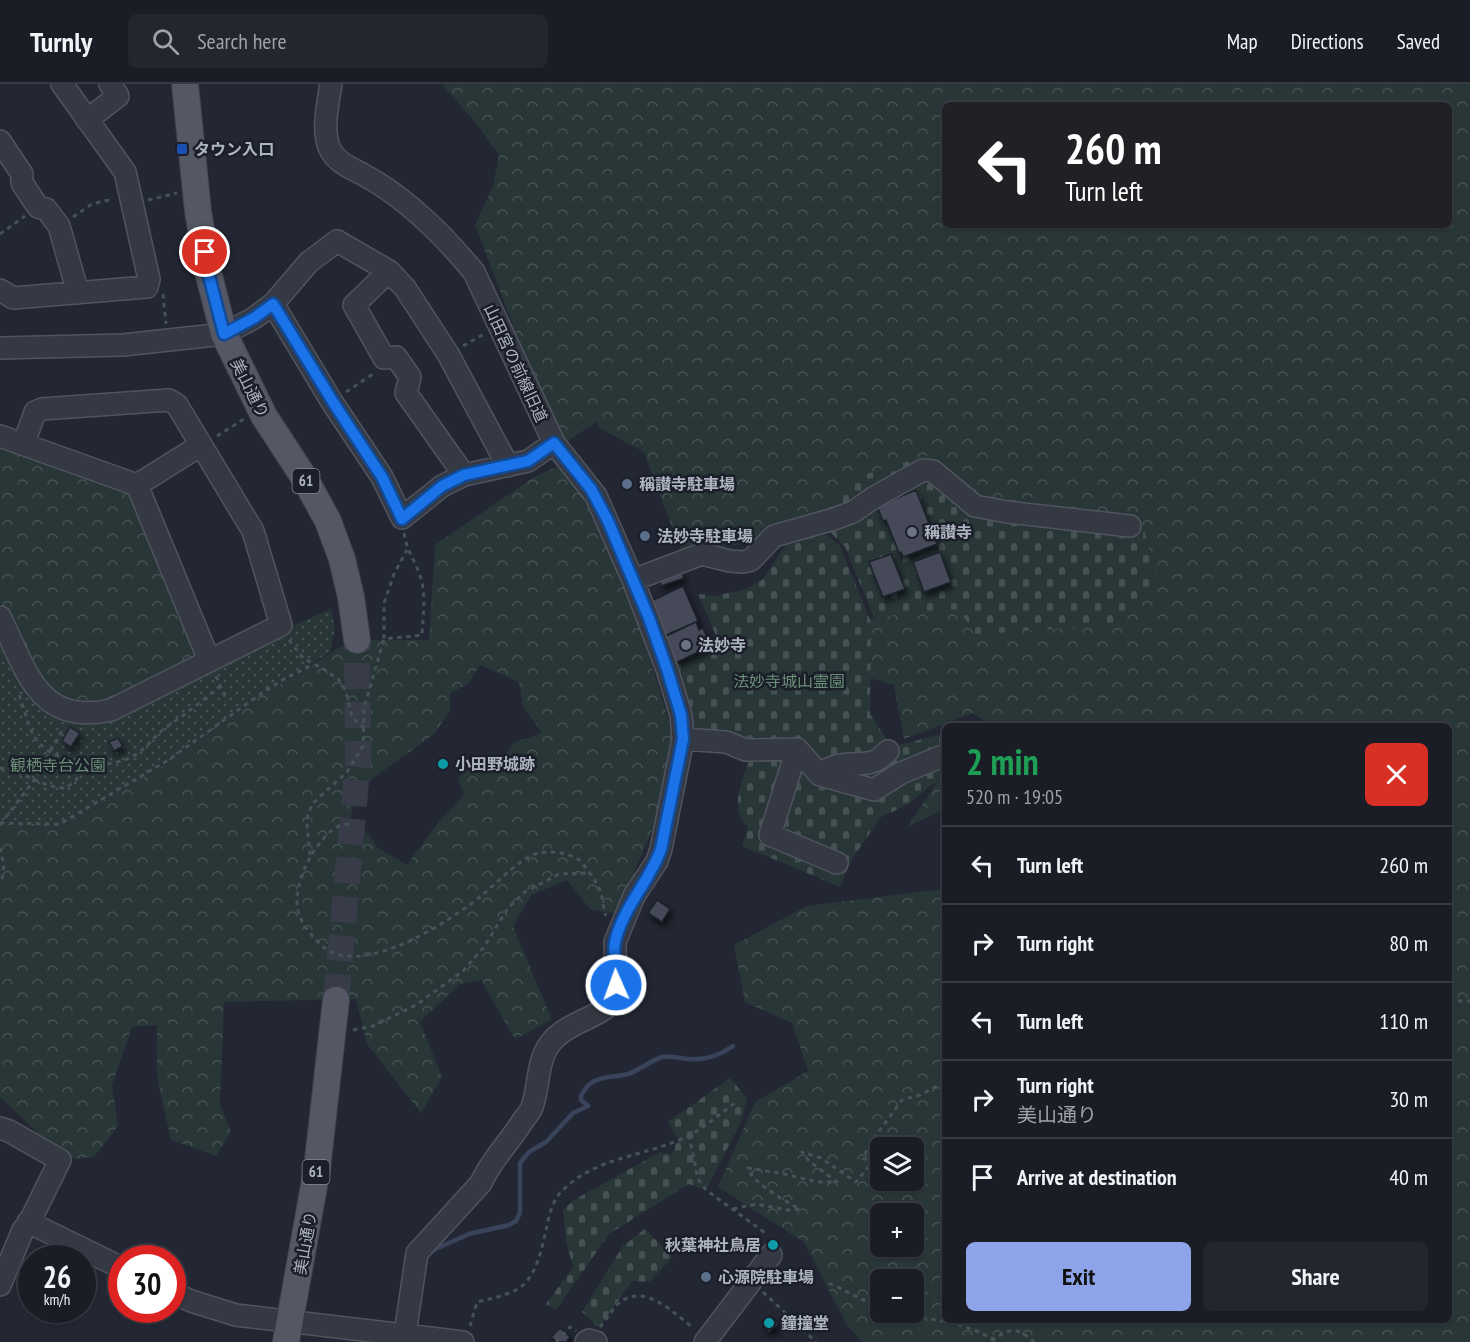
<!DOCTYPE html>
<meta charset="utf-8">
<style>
body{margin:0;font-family:"PT Sans Narrow","Noto Sans JP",sans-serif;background:#23262e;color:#f1f3f6;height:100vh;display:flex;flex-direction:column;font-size:22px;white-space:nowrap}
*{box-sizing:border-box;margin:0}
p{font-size:20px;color:#9fa2a7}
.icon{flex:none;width:33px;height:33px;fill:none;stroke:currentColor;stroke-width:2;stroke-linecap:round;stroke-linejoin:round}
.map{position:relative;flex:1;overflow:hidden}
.sheet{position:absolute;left:942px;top:639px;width:510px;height:600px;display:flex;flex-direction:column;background:#1a1d26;border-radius:9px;box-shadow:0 2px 4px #0004,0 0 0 2px #383b43}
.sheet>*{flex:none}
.top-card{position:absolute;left:942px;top:18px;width:510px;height:126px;border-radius:9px;box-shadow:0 2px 4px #0004,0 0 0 2px #383b43;background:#202124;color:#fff;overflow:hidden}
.tools{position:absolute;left:870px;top:1053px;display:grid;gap:12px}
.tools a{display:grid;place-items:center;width:54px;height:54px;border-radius:9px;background:#1a1d26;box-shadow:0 2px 4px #0004,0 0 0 2px #383b43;font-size:30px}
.speed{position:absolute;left:18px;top:1161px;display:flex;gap:12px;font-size:30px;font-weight:700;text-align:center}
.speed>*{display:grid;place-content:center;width:78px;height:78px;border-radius:50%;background:#1a1d26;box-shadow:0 2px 4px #0004,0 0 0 2px #383b43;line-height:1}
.speed small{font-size:15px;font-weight:400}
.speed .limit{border:9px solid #d22;background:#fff;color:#111}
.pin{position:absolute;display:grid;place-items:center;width:51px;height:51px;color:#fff;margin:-26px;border:3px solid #fff;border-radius:50%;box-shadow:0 2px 6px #0007}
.me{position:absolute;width:66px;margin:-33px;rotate:358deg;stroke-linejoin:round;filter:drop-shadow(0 0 4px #0008)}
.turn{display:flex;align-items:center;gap:21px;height:126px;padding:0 24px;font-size:27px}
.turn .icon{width:78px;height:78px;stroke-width:2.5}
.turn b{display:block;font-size:42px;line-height:51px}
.round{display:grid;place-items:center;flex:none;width:63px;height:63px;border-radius:9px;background:#23262e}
.summary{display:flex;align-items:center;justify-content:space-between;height:102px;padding:0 24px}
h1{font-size:36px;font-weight:800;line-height:45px;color:#1e9e55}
.cta{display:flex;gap:12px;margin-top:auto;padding:12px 24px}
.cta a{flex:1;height:69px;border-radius:9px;background:#8da5e8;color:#111;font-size:24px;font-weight:800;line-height:69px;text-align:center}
.cta a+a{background:#23262e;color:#f1f3f6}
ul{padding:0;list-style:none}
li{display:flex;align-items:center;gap:18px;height:78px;padding:0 24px;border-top:2px solid #383b43}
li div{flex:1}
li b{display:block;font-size:22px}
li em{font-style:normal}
header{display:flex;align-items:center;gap:36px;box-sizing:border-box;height:84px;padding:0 30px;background:#1a1d26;border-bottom:2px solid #383b43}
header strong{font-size:28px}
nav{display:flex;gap:33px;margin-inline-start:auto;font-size:21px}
.search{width:420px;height:54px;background:#23262e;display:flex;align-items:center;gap:15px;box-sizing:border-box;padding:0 21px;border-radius:9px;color:#9fa2a7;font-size:22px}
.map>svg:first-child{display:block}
.forest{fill:url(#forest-crowns);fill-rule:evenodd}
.cemetery{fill:url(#cemetery-stones)}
.park{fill:url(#park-dots)}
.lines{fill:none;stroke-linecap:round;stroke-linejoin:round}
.stream{stroke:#39435b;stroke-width:4.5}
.building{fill:#444a58;stroke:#1d212b;stroke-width:1.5;filter:url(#shadow)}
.major-tunnel{stroke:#373c48;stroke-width:26;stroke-dasharray:26 13;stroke-linecap:butt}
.minor-casing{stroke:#50545f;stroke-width:24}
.major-casing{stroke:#3f434e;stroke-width:28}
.path{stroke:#455256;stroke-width:3;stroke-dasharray:4.5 4.5;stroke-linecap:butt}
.minor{stroke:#353944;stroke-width:21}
.major{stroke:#535864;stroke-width:26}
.route-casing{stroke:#114b97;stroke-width:15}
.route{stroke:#1a73e8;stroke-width:10}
.transit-dot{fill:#1a4fb4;stroke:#1b1f29;stroke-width:2}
.service-dot{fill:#5c6f8a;stroke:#1b1f29;stroke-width:2}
.worship-dot{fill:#6b7280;stroke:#1b1f29;stroke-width:2}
.culture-dot{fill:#0f9aa8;stroke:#1b1f29;stroke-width:2}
.labels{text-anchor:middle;stroke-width:5;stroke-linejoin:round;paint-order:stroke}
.shield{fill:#1b1f29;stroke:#838793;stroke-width:1.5}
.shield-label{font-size:15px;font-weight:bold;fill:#afb4c1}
.poi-label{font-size:16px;font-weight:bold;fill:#afb4c1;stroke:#1b1f29;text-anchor:start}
.street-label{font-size:16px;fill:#afb4c1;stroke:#1b1f29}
.park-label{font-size:16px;fill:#6a8e77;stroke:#1b1f29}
</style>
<header>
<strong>Turnly</strong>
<div class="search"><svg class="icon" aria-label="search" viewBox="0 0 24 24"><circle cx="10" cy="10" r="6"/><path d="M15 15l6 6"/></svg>Search here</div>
<nav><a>Map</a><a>Directions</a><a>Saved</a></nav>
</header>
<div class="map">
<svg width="1470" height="1258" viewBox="0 0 1470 1258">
<defs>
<pattern id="forest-crowns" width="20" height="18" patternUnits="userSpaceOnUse" patternTransform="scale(1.5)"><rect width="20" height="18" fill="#283638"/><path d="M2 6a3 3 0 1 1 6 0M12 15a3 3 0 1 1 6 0" fill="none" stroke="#455153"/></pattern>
<pattern id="cemetery-stones" width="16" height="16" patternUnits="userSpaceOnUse" patternTransform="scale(1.5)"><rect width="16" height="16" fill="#283638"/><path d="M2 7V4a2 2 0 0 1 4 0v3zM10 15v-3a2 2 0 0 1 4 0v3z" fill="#455153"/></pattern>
<pattern id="park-dots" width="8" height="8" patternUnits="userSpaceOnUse" patternTransform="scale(1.5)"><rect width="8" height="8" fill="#283638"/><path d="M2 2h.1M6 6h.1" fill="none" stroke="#455153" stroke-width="1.8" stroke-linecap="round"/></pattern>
<filter id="shadow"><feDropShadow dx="3" dy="5" stdDeviation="3" flood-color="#0009"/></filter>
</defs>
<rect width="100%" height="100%" fill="#222733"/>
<path class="forest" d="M442,0H1470V1258H862L847,1241L804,1158L718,1103L755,1018L808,987L792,939L745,918L734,861L807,822L935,806L945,803V1236H1449V642H992L973,629L904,655L894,601L860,591L865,536L963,513L1140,434L983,412L933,370L822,433L745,460L681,467L644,368L601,345L596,338L566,358L526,275L475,141L493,102L499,71L479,43ZM945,21H1449V141H945ZM880,1064H914V1096H880ZM880,1130H914V1162H880ZM880,1196H914V1228H880Z
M0,360L129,407L194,569L192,577L112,619L82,623L46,606L0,517Z
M563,380L609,443L677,663L662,723L616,830L590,825L567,796L531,811L513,842L552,936L515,955L481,896L460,900L420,938L442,993L421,1029L367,960L356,915L224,918L220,1020L231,1048L216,1072L171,1056L157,993V941L132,943L112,1001L118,1042L94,1073L74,1075L42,1053L0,1013V736L9,741L60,744L172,676L260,612L353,556H429L435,461L534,393ZM480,581L519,598L523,622L542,649L515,658L494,686L474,675L458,694L464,711L440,736L407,781L377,763L368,750L349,739L355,716L372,695L434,650L450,627V609L468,600Z
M945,687V725L907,743Z"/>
<path class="cemetery" d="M933,370L984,412L1141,434L1157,494L1117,541L976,550L958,525L874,534L845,463L825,443L822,433L863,391Z
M823,447L840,462L871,538L870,630L892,663L945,649V694L930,702L907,721L881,733L852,775L840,803L742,762L748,743C728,723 742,698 750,674L683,655L667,585L714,563L715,549L698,510L714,512L743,506L762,496L788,458Z
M730,994L747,1014L742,1036L706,1106L689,1100L609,1150L556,1226L546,1220L573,1183L566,1157L563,1126L574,1116L660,1068L672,1070L678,1055L668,1038Z
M645,1145L673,1173L649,1198L632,1197L599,1244L582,1228L623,1162Z"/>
<path class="park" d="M331,525L335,545L330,568L260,612L172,676L60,744L8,741L0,736V533L34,602L93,630Z"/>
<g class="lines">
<path class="stream" d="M429,1168L469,1150L509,1141L516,1137L520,1129V1079L529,1068L546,1058L573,1029L588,1022L581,1016V1012C592,989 609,995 628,990C640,986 650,977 662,973C671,971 681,975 689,975C706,977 720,971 733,962"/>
</g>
<path class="building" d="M916,406L937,460L903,473L901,468L899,469L886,436L883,437L877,422Z
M940,468L951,498L924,508L913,478Z
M891,470L905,505L883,513L869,478Z
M681,487L684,494L661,502L659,495Z
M683,502L698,537L662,553L649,518Z
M696,538L699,546L703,544L708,556L705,557L707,564L673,580L662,554Z
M70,643L80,649L71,663L62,657Z
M118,654L123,662L114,667L109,658Z
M657,816L670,825L662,838L648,829Z
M770,1231L778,1240L769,1248L761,1239Z
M560,1244L570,1253L566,1258H557L551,1253Z"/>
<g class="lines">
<path class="major-tunnel" d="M336,916L358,677L357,556"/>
<defs>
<path id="minor" d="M331,0C328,20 322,44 329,63C336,79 351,84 364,91C405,113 445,153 474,188L554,359L596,412L633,496L667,585L681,631L683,655L661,765L657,777L634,812L615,858L616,915C597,936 565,938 549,961C537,978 539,1004 532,1023C530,1029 525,1033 522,1038C509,1059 491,1076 481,1099L417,1169L405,1250L406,1258
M87,36L118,12L110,0
M0,57L22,90V99L38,123L46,125L59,142L78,209
M389,187L354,221L384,274L396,273L410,293L406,309L464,391
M0,206L13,214L147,203L149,195L125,88L62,0
M273,220L332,318L382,393L402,434L442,402L464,391L528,377L554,359
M0,264L123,261L224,250L254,234L273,220L309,178L337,157L389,187L405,204L448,270L508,382
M0,352L137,401L209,576
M137,401L201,361
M633,496L702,470L730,477L743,478L751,476L774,452L834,435L853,428L873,414L923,386L933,387L975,422L1007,428L1130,442
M0,533C27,587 38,642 111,626L281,541L253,447L177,321L169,316L42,325L35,328L24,359
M683,655L726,658L746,666L797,665L820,691L874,706L901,689L945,671
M797,665L770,751L837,779
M820,691C839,675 852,683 872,678C878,677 884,670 888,667
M0,1044L9,1047L60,1076L31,1135L23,1146L0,1201
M28,1138L122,1184
M172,1208L191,1217L236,1231L463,1258
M586,1258L589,1256L596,1258
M705,1258L771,1171"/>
<path id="major" d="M185,0L198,127L208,188L224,250L264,332L305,395L328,437L342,475L351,513L357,556
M286,1258L317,1085L336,916"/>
</defs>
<use href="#minor" class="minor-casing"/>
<use href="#major" class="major-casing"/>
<path class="path" d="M148,116L177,109
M73,133L92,120L113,115
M0,150L25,132
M163,210L166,240
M463,262L484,250
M346,308L376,288
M217,352L244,335
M404,449C407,468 413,472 419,489C427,508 423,532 422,551L384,555V519L394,490L407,466
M289,556L303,574L325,586L339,596L346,607L352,634L364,644
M216,592L227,617
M19,611C24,623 30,650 38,658C61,683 110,688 138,669C148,662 155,652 165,644C184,631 203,617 220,602
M0,684C24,687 42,704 66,704L76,696L86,681
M0,739L60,740L170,675L252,616L284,595L312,581
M349,740C343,741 336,742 332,746C313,763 297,792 297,818C297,836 309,849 321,861C359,897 449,838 481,812C496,800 517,777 535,770C549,766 567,768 579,776C584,780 598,800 600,806C603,814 603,824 606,832
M0,741L35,695L64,643
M0,764C3,776 6,788 0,799
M310,771L307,743L308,731L312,720L347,688L363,662L364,624L384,555
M1449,917H1470
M353,946L373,942L416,921L463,887L484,863L508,824L525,808L559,790L588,789
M689,1051L698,1095L706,1106L768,1151
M885,1064L892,1054
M876,1076L863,1075L871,1058L902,1016L920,1011L945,998
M733,1125L756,1120L787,1126L800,1125C788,1119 750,1097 748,1084L784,1090L818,1098H837L809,1077L802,1068L821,1074L856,1098L880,1069
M829,1199L880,1224
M763,1208L816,1258
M896,1228C928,1237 968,1236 995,1258
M470,1242L477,1218C490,1215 504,1212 516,1206C537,1195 542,1163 547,1142C549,1131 553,1116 561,1108C596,1071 648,1073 690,1051C706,1042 720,1030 735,1019
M600,1243C606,1236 611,1227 618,1220C643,1197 674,1229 693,1244
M991,1254L995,1255C1011,1242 1019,1245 1034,1258
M556,1258L570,1243L576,1247"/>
<use href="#minor" class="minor"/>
<use href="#major" class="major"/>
</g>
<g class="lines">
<defs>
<path id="route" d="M205,168L208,188L224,250L254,234L273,220L333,318L382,393L402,435L442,402L464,391L528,377L554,359L591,405L608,437L649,534L667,585L681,631L683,655L661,765C650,797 623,823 615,858C613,872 616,887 616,901"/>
</defs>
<use href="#route" class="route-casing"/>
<use href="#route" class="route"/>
</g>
<rect class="transit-dot" x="176" y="59" width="12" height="12" rx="3"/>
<g class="service-dot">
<circle cx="627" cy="400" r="6"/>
<circle cx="645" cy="452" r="6"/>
<circle cx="706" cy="1193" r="6"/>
</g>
<g class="worship-dot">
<circle cx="912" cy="448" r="6"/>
<circle cx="686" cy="561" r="6"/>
</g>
<g class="culture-dot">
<circle cx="443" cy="680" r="6"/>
<circle cx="773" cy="1161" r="6"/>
<circle cx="769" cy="1239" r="6"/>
</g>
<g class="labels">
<g class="shield">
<rect x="292.5" y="385" width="27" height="24" rx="4.5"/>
<rect x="302.5" y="1076" width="27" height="24" rx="4.5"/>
</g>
<g class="shield-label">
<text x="306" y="402">61</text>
<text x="316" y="1093">61</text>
</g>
<g class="poi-label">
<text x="194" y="71">タウン入口</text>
<text x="639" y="406">稱讃寺駐車場</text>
<text x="924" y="454">稱讃寺</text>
<text x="657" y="458">法妙寺駐車場</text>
<text x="698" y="567">法妙寺</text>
<text x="455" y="686">小田野城跡</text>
<text x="761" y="1167" text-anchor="end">秋葉神社鳥居</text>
<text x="718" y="1199">心源院駐車場</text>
<text x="781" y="1245">鐘撞堂</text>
</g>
<g class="street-label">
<text transform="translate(516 279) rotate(65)" y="6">山田宮の前線旧道</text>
<text transform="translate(250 304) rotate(63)" y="6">美山通り</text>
<text transform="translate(305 1159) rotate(-80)" y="6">美山通り</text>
</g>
<g class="park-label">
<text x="789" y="603">法妙寺城山霊園</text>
<text x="58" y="687">観栖寺台公園</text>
</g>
</g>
</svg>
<div class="tools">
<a><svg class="icon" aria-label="layers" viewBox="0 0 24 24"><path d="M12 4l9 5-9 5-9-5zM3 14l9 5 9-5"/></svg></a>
<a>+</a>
<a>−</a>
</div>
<div class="speed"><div>26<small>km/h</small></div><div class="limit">30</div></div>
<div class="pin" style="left:205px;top:168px;background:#d93025"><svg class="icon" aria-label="arrive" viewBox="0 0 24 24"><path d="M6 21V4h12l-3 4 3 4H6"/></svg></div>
<svg class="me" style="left:616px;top:901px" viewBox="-20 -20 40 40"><circle r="17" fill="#1a73e8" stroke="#fff" stroke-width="3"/><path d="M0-11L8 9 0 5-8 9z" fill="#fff"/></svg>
<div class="top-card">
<div class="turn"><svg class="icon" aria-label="left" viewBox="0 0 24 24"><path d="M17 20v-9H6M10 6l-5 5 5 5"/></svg><div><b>260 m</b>Turn left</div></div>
</div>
<section class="sheet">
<div class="summary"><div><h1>2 min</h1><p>520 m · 19:05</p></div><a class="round" style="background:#d93025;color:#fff"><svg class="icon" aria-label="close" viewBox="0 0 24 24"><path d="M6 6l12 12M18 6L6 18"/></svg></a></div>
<ul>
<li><svg class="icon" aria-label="left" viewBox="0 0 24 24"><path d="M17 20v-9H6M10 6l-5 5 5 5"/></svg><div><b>Turn left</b></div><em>260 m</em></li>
<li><svg class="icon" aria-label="right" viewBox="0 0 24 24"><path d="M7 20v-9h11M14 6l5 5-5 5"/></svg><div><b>Turn right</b></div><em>80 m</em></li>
<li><svg class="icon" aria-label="left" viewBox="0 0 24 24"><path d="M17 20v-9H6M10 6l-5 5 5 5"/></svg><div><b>Turn left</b></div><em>110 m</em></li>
<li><svg class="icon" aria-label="right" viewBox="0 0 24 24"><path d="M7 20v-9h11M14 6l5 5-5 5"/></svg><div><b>Turn right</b><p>美山通り</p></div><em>30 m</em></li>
<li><svg class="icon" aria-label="arrive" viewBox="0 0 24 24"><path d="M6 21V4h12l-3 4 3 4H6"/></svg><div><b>Arrive at destination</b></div><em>40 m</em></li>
</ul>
<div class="cta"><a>Exit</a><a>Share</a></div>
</section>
</div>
